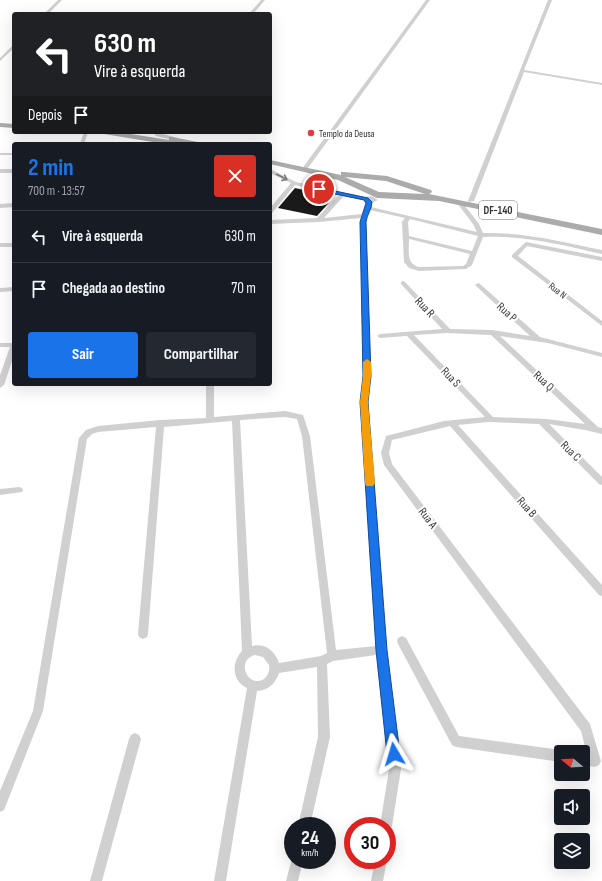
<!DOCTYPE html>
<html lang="pt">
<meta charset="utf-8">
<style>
body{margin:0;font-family:"Sofia Sans Condensed",sans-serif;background:#242831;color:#f1f3f6;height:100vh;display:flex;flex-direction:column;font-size:15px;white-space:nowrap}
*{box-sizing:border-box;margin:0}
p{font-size:13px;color:#9ea1a6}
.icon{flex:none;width:22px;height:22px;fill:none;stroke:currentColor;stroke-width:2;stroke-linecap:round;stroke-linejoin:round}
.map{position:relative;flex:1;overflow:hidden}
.drawer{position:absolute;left:12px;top:142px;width:260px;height:244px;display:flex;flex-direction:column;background:#171b24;border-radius:4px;box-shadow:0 4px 16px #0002}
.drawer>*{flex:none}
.top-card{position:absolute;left:12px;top:12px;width:260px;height:122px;border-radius:4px;box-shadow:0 4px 16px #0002;background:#202124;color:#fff;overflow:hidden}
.needle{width:26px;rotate:288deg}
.buttons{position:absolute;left:554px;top:745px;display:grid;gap:8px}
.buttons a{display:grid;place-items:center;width:36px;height:36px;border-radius:4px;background:#171b24;box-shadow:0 4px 16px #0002;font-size:20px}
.speed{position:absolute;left:284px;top:817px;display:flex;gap:8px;font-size:20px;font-weight:700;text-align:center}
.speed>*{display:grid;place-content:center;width:52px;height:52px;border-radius:50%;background:#171b24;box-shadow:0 4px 16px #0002;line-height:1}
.speed small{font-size:10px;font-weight:400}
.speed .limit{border:6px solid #d22;background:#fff;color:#111}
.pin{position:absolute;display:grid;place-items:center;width:34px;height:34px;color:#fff;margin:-17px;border:2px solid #fff;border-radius:50%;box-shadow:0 1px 4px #0007}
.me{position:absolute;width:44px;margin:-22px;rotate:353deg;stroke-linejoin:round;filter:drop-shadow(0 0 3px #0008)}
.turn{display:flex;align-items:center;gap:14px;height:84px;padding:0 16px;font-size:18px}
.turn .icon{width:52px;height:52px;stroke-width:2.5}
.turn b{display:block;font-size:28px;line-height:34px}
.then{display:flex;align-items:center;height:38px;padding:0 16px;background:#0003;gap:8px;font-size:15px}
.round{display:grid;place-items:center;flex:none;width:42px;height:42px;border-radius:4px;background:#242831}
.headline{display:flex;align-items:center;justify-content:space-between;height:68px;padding:0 16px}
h1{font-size:24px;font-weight:700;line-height:30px;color:#1a73e8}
.cta{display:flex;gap:8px;margin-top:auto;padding:8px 16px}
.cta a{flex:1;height:46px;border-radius:4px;background:#1a73e8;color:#fff;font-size:16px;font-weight:700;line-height:46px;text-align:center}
.cta a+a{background:#242831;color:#f1f3f6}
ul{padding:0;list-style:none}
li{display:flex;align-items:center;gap:12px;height:52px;padding:0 16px;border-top:1px solid #363941}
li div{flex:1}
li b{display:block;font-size:15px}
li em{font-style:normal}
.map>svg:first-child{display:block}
.building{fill:#1a1a1a}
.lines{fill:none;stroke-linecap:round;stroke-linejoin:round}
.minor{fill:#d0d0d0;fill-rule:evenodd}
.primary{fill:#ababab;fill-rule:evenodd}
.oneway{stroke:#7a7a7a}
.route{fill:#1a73e8;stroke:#114b97}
.slow{fill:#f59e0b}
.poi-dot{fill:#e63946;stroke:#fff;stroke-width:1.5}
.labels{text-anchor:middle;stroke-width:4;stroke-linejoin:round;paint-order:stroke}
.far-poi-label{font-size:10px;fill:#333;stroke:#fff;text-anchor:start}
.far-street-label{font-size:10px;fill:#333;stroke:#fff}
.shield{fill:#fff;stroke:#707070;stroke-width:1}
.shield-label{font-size:11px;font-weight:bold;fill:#333}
.street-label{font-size:12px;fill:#333;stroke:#fff}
</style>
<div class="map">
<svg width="602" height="881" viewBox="0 0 602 881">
<rect width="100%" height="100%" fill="#fff"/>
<path class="building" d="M295,188L334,197L317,216L278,208Z"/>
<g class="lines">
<path class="minor" d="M58,0H62L48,14H44Z
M261,0H265L253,14H249Z
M426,0H430L308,168H304V166Z
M548,0H552L524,70L602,83V85L524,72L474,201L469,202L468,201Z
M13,45H14V48L0,61V58Z
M84,132H88L84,144H80Z
M152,132C160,132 169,136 178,138L179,140L177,141L156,136Z
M0,153H14V155H0Z
M0,169H14V173H0Z
M270,169L296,182L365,197L371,196L378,200L372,203L371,207L477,232L473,224L457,203L462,202L479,224L483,233C524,232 563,242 602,250V254C563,245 524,235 483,237L472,265L466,269L419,271L409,268L404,262L402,222L405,218L370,210L366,222L371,375L368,402L386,650L401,769L392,826L390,830L387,832V826H380L389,769L376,655L333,661L327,664L330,737L310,826H298L318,737L317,667L279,673C275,684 269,690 257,691L226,881H214L247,688C232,681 231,663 242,651L232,421L164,427L148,634L147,637L143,639L139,637L138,634L156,427L98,432L92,434L87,439L43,711L4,810L0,812V791L33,711L79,438L86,430L98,426L160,420L206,418V384H214V417L285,411L303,415L310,436L336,650L376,646L360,402L363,375L361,218L319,222L270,224V220L317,218L339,195L295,185L272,213L270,214V208L291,183L270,173ZM344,196L363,200L366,203L362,214L324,218ZM410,219L478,236L472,251L409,236L408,222ZM409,239L470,254L466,264L463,266L419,267C406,264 409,251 409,239ZM285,417L297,419L302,436L327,653L321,656L279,663C275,651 265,643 252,646L240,420ZM255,655L263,657L269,665C270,670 269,675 264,679C248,689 235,660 255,655Z
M14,203V207L0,208V204Z
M526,242L602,257V261L527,246L518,256L602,321V326L512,257V255Z
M0,243H14V247H0Z
M403,281L405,282L450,329L492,330L530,336L476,286L475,285L478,283L480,284L540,337L602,353V357L548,343L500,336L598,427L602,428V434L585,430L549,424L602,477V485L599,484L539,424L488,422L458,425L602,585V596L599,595L450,426L392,440L389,453L392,464L590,724L601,761L599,765L595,767L583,765V753L587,754L581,731L384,465L381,453L386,436L444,421L485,417L407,336L380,338L377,336L380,334L442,329L401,284V282ZM447,333L491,335L585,424L547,419L493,417L414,335Z
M14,287V291L0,292V288Z
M0,343H14V355L4,385L0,388V375L10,347H0Z
M19,487L22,488L23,490L22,492L0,495V489Z
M402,636L406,638L459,736L561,750L565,752H561V762L456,747L452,745L398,644L397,641L398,638Z
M135,733L139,735L141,739L102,881H90L129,739L131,735Z
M293,855V860H303L298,881H286Z
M387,859V860L383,881H371L375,860Z"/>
<path class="primary" d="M0,123L14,124V128L0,127Z
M100,132H118L169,140V137H172L198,142L199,144H165L104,134Z
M270,160L341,175V172H344L387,176L431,190L432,192L429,194L602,229V235L439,201L377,198L338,180L270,164ZM345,177L386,181L425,194L379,192Z"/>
</g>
<defs><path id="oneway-shaft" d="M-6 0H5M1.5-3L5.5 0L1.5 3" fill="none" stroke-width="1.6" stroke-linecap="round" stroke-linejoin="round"/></defs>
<use class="oneway" href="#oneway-shaft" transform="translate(282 177) rotate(27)"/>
<path class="route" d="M316,187L368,198L372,202C372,209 367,214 366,222L371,376L368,402L387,650L400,754L398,759L394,761L389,759L387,754L376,650L360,402L363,376L360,222L366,203L364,200L316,190Z"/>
<path class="slow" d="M367,359L371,362V376L368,402L375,483L373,486H366L365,483L360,402L363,376V362Z"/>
<circle class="poi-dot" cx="311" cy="133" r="4"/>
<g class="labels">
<g class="far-poi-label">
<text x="319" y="137">Templo da Deusa</text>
</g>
<g class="far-street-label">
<text transform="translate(558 290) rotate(38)" y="4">Rua N</text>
</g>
<rect class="shield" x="479" y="201" width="38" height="18" rx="3"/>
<g class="shield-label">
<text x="498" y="214">DF-140</text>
</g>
<g class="street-label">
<text transform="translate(425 307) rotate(47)" y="4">Rua R</text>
<text transform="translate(507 312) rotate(42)" y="4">Rua P</text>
<text transform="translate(451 377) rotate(46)" y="4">Rua S</text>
<text transform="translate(544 381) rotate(43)" y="4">Rua Q</text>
<text transform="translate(571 451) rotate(45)" y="4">Rua C</text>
<text transform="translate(527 507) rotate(48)" y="4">Rua B</text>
<text transform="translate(428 518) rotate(53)" y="4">Rua A</text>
</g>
</g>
</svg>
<div class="buttons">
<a><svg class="needle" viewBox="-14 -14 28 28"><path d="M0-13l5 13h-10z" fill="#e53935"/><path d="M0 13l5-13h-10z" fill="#9ea1a6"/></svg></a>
<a><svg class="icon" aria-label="sound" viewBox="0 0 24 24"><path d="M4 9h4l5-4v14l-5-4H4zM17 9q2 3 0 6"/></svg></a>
<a><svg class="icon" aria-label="layers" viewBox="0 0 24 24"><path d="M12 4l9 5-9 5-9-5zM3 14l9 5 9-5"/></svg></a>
</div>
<div class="speed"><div>24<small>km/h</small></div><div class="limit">30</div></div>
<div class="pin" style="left:319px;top:189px;background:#d93025"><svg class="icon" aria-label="arrive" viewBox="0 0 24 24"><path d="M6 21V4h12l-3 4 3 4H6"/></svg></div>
<svg class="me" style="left:394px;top:754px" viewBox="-20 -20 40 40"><path d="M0-17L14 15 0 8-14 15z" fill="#1a73e8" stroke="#fff" stroke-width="4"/></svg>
<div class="top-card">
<div class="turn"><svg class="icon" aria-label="left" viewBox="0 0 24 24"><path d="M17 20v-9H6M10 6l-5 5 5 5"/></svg><div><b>630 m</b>Vire à esquerda</div></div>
<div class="then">Depois<svg class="icon" aria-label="arrive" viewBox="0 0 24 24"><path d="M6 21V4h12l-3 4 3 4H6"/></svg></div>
</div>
<section class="drawer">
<div class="headline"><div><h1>2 min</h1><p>700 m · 13:57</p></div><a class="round" style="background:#d93025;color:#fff"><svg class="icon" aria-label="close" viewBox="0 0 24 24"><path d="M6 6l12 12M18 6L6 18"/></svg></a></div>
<ul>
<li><svg class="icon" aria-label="left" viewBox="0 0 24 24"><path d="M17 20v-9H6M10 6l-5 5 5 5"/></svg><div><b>Vire à esquerda</b></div><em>630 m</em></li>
<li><svg class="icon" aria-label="arrive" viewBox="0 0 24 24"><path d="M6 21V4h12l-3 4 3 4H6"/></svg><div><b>Chegada ao destino</b></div><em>70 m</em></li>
</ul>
<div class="cta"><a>Sair</a><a>Compartilhar</a></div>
</section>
</div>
